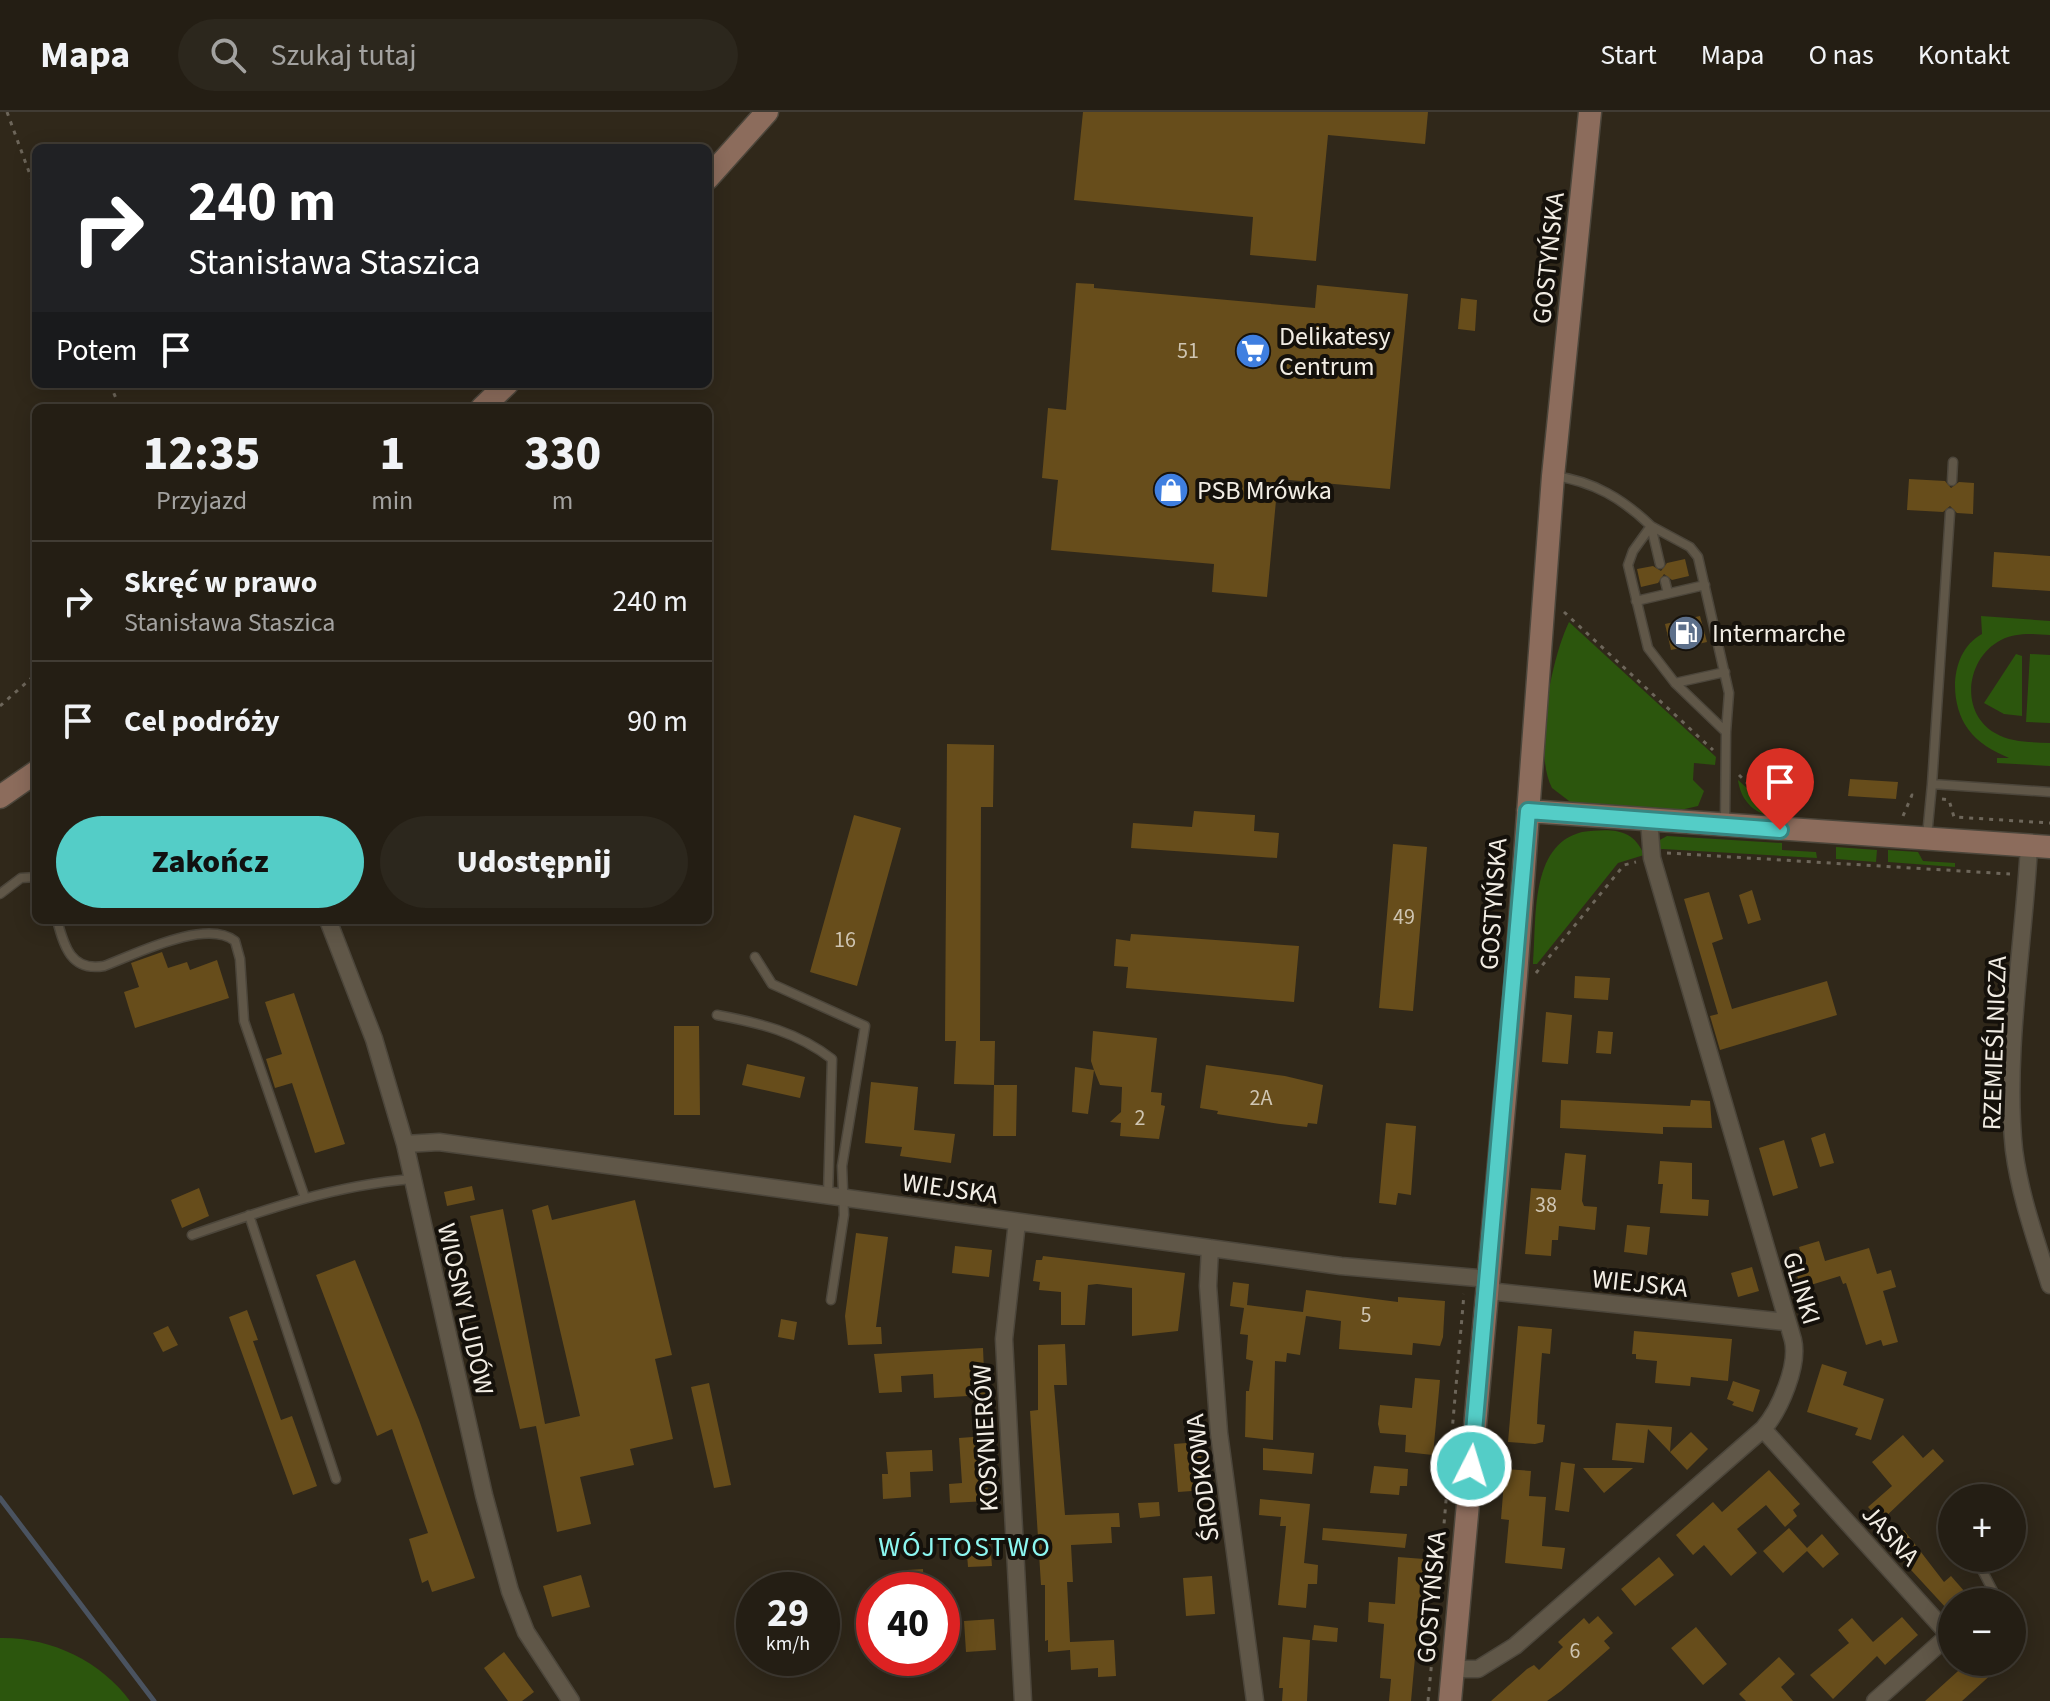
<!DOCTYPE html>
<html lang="pl">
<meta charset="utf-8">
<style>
body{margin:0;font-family:"Source Sans 3",sans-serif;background:#2c271d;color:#f1f3f6;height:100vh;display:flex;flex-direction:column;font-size:30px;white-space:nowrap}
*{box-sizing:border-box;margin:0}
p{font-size:26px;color:#a3a2a0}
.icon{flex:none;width:44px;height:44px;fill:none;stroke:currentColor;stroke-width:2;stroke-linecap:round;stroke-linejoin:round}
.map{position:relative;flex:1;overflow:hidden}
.panel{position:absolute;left:32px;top:292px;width:680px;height:520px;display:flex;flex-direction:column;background:#241e14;border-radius:12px;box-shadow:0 4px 20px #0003,0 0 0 2px #413c34}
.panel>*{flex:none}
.hud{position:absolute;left:32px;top:32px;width:680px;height:244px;border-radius:12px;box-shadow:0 4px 20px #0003,0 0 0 2px #413c34;background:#202124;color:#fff;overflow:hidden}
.tools{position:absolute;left:1938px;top:1372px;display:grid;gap:16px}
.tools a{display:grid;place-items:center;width:88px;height:88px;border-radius:50%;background:#241e14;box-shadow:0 4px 20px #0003,0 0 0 2px #413c34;font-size:40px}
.speed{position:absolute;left:736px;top:1460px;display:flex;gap:16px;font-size:40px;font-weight:700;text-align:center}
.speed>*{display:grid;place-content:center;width:104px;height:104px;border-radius:50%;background:#241e14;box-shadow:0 4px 20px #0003,0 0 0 2px #413c34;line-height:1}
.speed small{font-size:20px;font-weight:400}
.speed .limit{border:12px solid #d22;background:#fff;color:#111}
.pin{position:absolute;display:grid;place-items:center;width:68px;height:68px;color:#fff;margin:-82px -34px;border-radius:50% 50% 50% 0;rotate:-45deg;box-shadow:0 0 8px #0007}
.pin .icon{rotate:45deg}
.me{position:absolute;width:88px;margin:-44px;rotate:5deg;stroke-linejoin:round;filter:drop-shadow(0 0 6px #0008)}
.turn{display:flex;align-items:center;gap:28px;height:168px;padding:0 24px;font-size:36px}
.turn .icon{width:104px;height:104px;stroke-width:2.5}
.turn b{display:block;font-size:56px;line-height:68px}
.then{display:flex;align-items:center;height:76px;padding:0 24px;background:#0003;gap:16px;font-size:30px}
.eta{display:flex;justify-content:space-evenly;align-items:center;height:136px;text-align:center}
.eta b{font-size:48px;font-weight:800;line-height:56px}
.action{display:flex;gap:16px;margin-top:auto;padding:16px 24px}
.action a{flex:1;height:92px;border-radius:48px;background:#54cdc7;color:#111;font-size:32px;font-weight:800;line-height:92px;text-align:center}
.action a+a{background:#2c271d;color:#f1f3f6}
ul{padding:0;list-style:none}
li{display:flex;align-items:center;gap:24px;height:120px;padding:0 24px;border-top:2px solid #413c34}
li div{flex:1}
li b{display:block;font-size:30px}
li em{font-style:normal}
header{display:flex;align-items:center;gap:48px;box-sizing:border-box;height:112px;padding:0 40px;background:#241e14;border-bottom:2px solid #413c34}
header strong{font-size:38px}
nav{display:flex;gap:44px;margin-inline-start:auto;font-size:28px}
.search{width:560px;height:72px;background:#2c271d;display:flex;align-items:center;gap:20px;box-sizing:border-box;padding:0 28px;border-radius:44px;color:#a3a2a0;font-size:30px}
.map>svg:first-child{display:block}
.green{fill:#2c560d}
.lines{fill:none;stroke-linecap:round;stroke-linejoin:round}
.stream{stroke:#4a5360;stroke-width:5}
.building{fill:#674d1b}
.lane-casing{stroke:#4c463b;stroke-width:11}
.street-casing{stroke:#4c463b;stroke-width:19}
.secondary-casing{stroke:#4c463b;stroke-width:25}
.path{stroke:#6d665a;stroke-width:3;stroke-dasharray:4 6;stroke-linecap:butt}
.lane{stroke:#605748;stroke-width:8}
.street{stroke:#605748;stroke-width:16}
.secondary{stroke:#8c6c5c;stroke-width:22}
.route-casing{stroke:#378581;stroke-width:20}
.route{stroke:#54cdc7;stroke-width:14}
.labels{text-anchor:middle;stroke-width:8;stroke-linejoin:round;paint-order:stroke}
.number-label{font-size:22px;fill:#cfc5b2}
.street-label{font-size:26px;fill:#f2ede4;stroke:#15110b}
.poi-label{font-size:26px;fill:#f2ede4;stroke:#15110b;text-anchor:start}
.neighbourhood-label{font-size:28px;letter-spacing:2px;fill:#8cf7f1;stroke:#15110b}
</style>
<header>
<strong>Mapa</strong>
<div class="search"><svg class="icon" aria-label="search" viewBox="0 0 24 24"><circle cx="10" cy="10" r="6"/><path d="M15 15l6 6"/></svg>Szukaj tutaj</div>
<nav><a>Start</a><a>Mapa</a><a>O nas</a><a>Kontakt</a></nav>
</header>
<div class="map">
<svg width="2050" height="1589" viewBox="0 0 2050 1589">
<rect width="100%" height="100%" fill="#30281a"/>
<path class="green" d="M1981,504L2050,509V523C2033,522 2017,520 2001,528C1966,546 1959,600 1995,621C2012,631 2031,630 2050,631V654L1997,651V646H2009C1993,639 1978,631 1968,617C1948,590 1950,539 1982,522Z
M1569,510L1716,645L1715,653L1694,651L1693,668L1704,679L1698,694L1676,699L1573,692L1552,676C1533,640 1551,547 1569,510Z
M2016,542L2022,544V604L2004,602L1984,591Z
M2030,542L2050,543V611L2026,610Z
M1738,668L1779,705C1756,704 1741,690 1738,668Z
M1582,720C1609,717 1633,715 1644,743L1618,751L1537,852H1533C1537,808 1529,733 1582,720Z
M1667,724L1782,731V738L1816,740L1817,746L1662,737L1655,740L1658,729Z
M1836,735L1877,738L1876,750L1836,747Z
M1888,738L1918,740L1923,749L1955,751V755L1888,750Z
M0,1526C50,1525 101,1549 130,1589H0Z"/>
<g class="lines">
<path class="stream" d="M0,1386L154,1589"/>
</g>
<path class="building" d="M1083,0H1428L1425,32L1328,23L1316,149L1250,143L1253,105L1074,88Z
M1076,171L1094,172V176L1315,196L1317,173L1408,182L1390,377L1278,367L1267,485L1212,480L1214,452L1051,438L1058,368L1042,366L1048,296L1066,298Z
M1461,186L1477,188L1475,219L1458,217Z
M1909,367L1945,369L1951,376L1959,370L1974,371L1973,402L1957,401L1950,394L1943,400L1907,398Z
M1994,440L2050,444V479L1992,475Z
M1685,447L1689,464L1672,468L1664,462L1658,471L1641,475L1637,457L1653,454L1661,459L1667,451Z
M1700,504L1707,530L1671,538L1665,512Z
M947,632L994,633L993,695H981L980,929H995L994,973L954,972L956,929H945Z
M1850,667L1898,670L1896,687L1848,684Z
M1194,699L1255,703L1254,719L1279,721L1277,746L1131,736L1133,711L1192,715Z
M854,703L901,716L857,874L810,860Z
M1393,732L1427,735L1413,899L1379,896Z
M1752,778L1761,808L1748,812L1739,783Z
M1709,780L1723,827L1712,831L1732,897L1827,869L1837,903L1720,938L1710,904L1718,902L1684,787Z
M1131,822L1299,834L1294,890L1126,876L1128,855L1114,854L1116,827L1130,829Z
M162,840L168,856L187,850L190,858L217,848L229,886L135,916L124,880L139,875L131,851Z
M1575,864L1610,866L1608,888L1574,886Z
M294,881L345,1032L315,1041L292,971L275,976L266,947L282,942L265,890Z
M1546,900L1572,903L1568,952L1542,950Z
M674,914H699L700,1003H674Z
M1093,919L1157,926L1151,980L1162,981L1161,993L1165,994L1159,1027L1120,1024L1121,1011L1110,1010L1121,1000L1122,975L1100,973L1094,958L1088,1002L1072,1000L1075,955L1094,958L1091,949Z
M1598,919L1613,920L1611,942L1596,941Z
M747,952L805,965L800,986L742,973Z
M1206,953L1285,964L1323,973L1317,1012L1308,1011L1307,1015L1280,1012L1217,1002L1218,999L1200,996Z
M871,970L918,975L914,1018L955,1022L951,1051L900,1044L902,1035L865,1031Z
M994,973H1017L1016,1024H993Z
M1561,988L1690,994L1691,988L1710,989L1712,1016L1663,1015V1022L1560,1016Z
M1386,1011L1416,1014L1411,1083L1398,1081L1396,1093L1379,1091Z
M1825,1021L1834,1051L1820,1055L1811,1026Z
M1784,1028L1798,1076L1773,1084L1759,1036Z
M1565,1041L1586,1043L1582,1089L1584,1094L1597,1095L1595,1118L1559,1114L1558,1128H1552L1551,1144L1525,1142L1531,1076L1561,1078Z
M1660,1049L1692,1051V1087L1709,1088L1708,1104L1660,1101L1663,1072H1658Z
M472,1074L475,1088L447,1094L444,1080Z
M199,1076L209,1104L182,1116L171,1088Z
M635,1088L672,1243L655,1247L673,1327L630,1337L634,1353L580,1365L591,1412L557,1420L536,1314L520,1317L470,1104L503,1097L545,1312L580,1304L532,1098L548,1093L552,1108Z
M1627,1113L1650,1115L1647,1143L1624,1140Z
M856,1121L888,1125L876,1215H881L882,1232L848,1233L845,1204Z
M1819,1129L1825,1149L1869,1136L1877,1162L1891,1158L1896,1175L1883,1179L1898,1230L1883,1234L1881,1228L1866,1233L1846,1171L1843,1172L1840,1164L1801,1176L1791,1145L1801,1142L1799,1135Z
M955,1134L992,1138L989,1165L952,1161Z
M1043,1144L1185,1161L1178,1219L1132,1224V1176L1097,1172L1088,1173L1085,1213H1061V1180L1039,1178L1040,1170L1033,1169L1036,1148H1042Z
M355,1148L419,1308L475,1466L432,1480L428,1468L422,1471L409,1427L428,1421L392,1317L377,1324L316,1163Z
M1752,1155L1759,1179L1738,1185L1731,1161Z
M1653,1161L1668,1162L1666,1177L1651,1176Z
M1233,1170L1249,1172L1247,1193L1303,1200L1306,1178L1398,1190V1185L1445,1189L1443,1225L1440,1234L1413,1231L1412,1243L1339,1237L1341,1209L1306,1204L1300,1243L1287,1241L1286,1250L1275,1249L1273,1328L1245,1325L1246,1279H1249L1253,1249L1246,1247L1248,1223L1240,1222L1244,1196L1230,1194Z
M247,1198L258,1228L253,1229L281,1308L292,1304L317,1374L293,1383L229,1205Z
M781,1207L797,1210L794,1228L778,1225Z
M168,1214L178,1233L163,1240L153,1221Z
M1518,1214L1552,1217L1550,1242L1542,1241L1538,1292L1537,1312L1545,1313L1543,1330L1535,1332L1508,1330Z
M1634,1219L1732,1227L1728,1269L1691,1265L1690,1274L1655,1271L1657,1249L1636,1247V1242H1632Z
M1065,1232L1067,1273H1054L1065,1403L1119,1401L1120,1415H1111L1112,1431L1071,1433L1073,1470H1067L1070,1530L1114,1528L1116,1564L1098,1565V1556L1071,1558L1070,1538L1048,1540V1528L1045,1529V1473H1041L1030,1299L1038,1298V1233Z
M983,1236L985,1283L934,1286L933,1262L901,1264L902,1280L879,1281L874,1242Z
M1822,1252L1847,1260L1843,1273L1884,1287L1871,1328L1855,1323L1858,1316L1807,1300Z
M1415,1266L1440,1268L1433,1343L1405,1340L1406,1323L1380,1321L1378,1312L1380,1293L1412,1296Z
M1733,1269L1760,1278L1753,1300L1732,1293L1734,1290L1727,1287Z
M709,1271L731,1373L714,1376L691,1275Z
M1616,1311L1672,1315L1670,1340L1691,1320L1708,1337L1687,1358L1648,1317L1644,1351L1612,1348Z
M1903,1323L1923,1346L1933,1337L1944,1349L1881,1409L1868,1395L1892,1374L1872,1350Z
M986,1324L988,1389L950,1391L949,1372L962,1371L959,1326Z
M1199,1330L1206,1378L1178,1380L1174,1332Z
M1263,1336L1314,1341L1312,1362L1263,1358Z
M932,1338L933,1359L910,1360L911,1385L883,1387L882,1362H888L886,1340Z
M1561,1350L1575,1352L1569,1400L1555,1398Z
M1374,1354L1408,1357L1407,1374H1400L1399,1383L1370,1381Z
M1583,1356H1633L1604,1381Z
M1505,1357L1531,1359L1529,1384L1546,1385L1542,1434L1565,1436L1562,1457L1505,1451L1509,1408L1501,1407Z
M1769,1358L1800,1392L1793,1398L1797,1404L1785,1415L1766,1393L1737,1417L1757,1441L1731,1464L1704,1433L1693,1443L1676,1423L1713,1390L1722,1400Z
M1260,1387L1310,1392L1304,1451L1318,1453L1317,1472H1308L1306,1496L1278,1493L1286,1414H1280L1281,1405L1259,1403Z
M1159,1390L1160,1404L1140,1406L1138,1391Z
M1323,1416L1407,1422L1405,1436L1322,1428Z
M1789,1416L1807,1436L1822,1422L1839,1442L1823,1456L1807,1439L1783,1461L1763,1439Z
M1904,1418L1944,1470L1951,1464L1965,1480L1947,1497L1888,1433Z
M990,1429L992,1454L968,1455L966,1430Z
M1398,1445L1424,1447L1411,1589H1389L1391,1567L1380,1566L1384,1512L1368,1510L1369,1490L1395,1492Z
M1659,1445L1674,1463L1635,1494L1621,1477Z
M923,1457L924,1478H908L907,1458Z
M581,1463L590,1495L552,1505L543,1474Z
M1212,1464L1215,1502L1186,1504L1183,1466Z
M1598,1504L1613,1521L1604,1529L1610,1536L1561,1579L1547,1589H1491L1527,1557L1534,1553L1539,1558L1563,1535L1558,1530L1584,1506L1589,1512Z
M1902,1505L1918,1523L1885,1553L1877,1544L1833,1587L1810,1563L1849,1531L1838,1518L1852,1506L1873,1530Z
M994,1507L996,1538L966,1540L964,1509Z
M1314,1513L1338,1516L1337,1530L1312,1528Z
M1696,1515L1727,1552L1703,1573L1671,1536Z
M1283,1525L1310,1528L1307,1589H1282L1283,1576H1279Z
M504,1540L534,1580L522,1589H508L484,1556Z
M1779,1545L1795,1562L1781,1575L1793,1589H1746L1739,1582Z
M1968,1550H2005L1962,1589H1925Z"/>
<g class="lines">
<defs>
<path id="lane" d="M1554,364C1593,369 1623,387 1651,414L1633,439L1628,453L1648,536L1675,571L1726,620L1725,709
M1952,369L1953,350
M1651,414L1690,435L1698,445L1729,581L1726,620
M1651,414L1660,452
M1665,469L1668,481
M1636,489L1705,473
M1675,571L1725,560
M1932,672L1950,401
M1927,724L1932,672L2050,680
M0,782L21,766L36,765
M57,808C64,834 71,860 104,854C136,842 206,806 235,829L240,847L244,909L305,1086
M755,845L772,872L865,914L842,1054L844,1103L831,1188
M717,903C760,911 797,920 832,947L828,1083
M249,1103L336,1367
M192,1123C264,1098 335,1073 412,1067
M1981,1446V1456L1994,1481L1992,1490"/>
<path id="street" d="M2029,734C2024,831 2004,942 2014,1038C2020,1084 2036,1128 2050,1173
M328,808L374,927L405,1032L484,1383L510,1479L526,1520L571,1589
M405,1032L439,1030L1341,1154L1489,1167
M1017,1110L1004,1227L1023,1589
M1210,1136L1208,1174L1219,1321L1255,1589
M1488,1179L1786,1210
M1763,1317L1949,1523L1875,1589
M1453,1557H1478L1515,1534L1763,1317C1780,1298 1799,1253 1793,1228L1652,746L1649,708"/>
<path id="secondary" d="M708,66L767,0
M482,296L507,272
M0,685L36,660
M1528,699L2050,735
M1450,1589L1516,864L1553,364L1590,0"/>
</defs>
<use href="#lane" class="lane-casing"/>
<use href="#street" class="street-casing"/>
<use href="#secondary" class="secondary-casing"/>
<path class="path" d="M7,0L36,79
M110,272L120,296
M1564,500L1713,638
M0,594L36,562
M1739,663L1773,696
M1942,687L1949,688L1954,705L2050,711
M1903,704L1912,683L1917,684
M1667,741L2010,762
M1536,861L1624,753L1636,750
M1438,1481L1464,1182
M1428,1589L1433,1537"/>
<use href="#lane" class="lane"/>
<use href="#street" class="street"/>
<use href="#secondary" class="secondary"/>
</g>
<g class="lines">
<defs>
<path id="route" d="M1471,1354L1528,699L1780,718"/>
</defs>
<use href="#route" class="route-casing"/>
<use href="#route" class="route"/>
</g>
<defs>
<symbol id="supermarket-disc" viewBox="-11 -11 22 22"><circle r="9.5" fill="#3f7fe0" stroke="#15110b"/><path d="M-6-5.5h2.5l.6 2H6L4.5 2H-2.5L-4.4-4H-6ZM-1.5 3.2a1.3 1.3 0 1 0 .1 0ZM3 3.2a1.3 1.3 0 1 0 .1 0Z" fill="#fff"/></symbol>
<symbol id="shop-disc" viewBox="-11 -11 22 22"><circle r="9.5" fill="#3f7fe0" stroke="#15110b"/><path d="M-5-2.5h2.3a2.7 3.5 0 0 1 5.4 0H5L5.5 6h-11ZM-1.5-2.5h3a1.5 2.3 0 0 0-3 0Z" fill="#fff"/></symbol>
<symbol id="fuel-disc" viewBox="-11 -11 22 22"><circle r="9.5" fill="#5c6f8a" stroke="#15110b"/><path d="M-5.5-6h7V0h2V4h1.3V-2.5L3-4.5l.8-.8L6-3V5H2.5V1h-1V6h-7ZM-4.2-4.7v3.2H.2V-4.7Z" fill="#fff"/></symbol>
</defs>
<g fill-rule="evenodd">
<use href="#supermarket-disc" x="1233" y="219" width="40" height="40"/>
<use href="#shop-disc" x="1151" y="358" width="40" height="40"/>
<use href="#fuel-disc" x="1666" y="501" width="40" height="40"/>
</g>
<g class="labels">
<g class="number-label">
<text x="1188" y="246">51</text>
<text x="1404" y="812">49</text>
<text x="845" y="835">16</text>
<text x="1261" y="993">2A</text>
<text x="1140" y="1013">2</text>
<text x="1546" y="1100">38</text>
<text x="1366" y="1210">5</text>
<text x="1575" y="1546">6</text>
</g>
<g class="street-label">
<text transform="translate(1548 146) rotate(-84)" y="9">GOSTYŃSKA</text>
<text transform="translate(1493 792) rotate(-86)" y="9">GOSTYŃSKA</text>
<text transform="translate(1994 931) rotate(-88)" y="9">RZEMIEŚLNICZA</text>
<text transform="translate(950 1076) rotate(8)" y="9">WIEJSKA</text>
<text transform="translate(1640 1171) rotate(6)" y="9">WIEJSKA</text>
<text transform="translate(1802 1176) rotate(73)" y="9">GLINKI</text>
<text transform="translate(466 1197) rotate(77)" y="9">WIOSNY LUDÓW</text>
<text transform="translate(985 1326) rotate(-93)" y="9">KOSYNIERÓW</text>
<text transform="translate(1202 1366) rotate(-97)" y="9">ŚRODKOWA</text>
<text transform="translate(1891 1423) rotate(48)" y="9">JASNA</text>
<text transform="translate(1431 1485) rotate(-85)" y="9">GOSTYŃSKA</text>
</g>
<g class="poi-label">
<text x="1279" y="233">Delikatesy<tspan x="1279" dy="30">Centrum</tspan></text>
<text x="1197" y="387">PSB Mrówka</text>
<text x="1712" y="530">Intermarche</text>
</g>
<g class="neighbourhood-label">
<text x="965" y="1444">WÓJTOSTWO</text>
</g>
</g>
</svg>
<div class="tools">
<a>+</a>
<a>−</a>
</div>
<div class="speed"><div>29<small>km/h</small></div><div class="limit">40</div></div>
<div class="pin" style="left:1780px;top:718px;background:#d93025"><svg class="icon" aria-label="arrive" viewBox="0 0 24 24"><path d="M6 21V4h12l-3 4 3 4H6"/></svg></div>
<svg class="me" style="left:1471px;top:1354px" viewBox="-20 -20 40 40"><circle r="17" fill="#54cdc7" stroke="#fff" stroke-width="3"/><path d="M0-11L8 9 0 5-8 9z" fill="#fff"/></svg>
<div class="hud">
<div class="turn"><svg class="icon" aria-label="right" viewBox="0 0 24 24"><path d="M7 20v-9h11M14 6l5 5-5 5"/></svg><div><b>240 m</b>Stanisława Staszica</div></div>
<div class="then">Potem<svg class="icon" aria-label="arrive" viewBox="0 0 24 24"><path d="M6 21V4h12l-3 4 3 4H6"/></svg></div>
</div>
<section class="panel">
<div class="eta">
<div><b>12:35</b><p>Przyjazd</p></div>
<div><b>1</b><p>min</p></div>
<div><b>330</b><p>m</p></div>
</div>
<ul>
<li><svg class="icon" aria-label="right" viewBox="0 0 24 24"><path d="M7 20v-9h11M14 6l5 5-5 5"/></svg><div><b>Skręć w prawo</b><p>Stanisława Staszica</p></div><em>240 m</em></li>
<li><svg class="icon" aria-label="arrive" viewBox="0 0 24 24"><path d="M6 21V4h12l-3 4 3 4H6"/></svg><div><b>Cel podróży</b></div><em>90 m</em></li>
</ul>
<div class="action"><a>Zakończ</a><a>Udostępnij</a></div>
</section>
</div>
